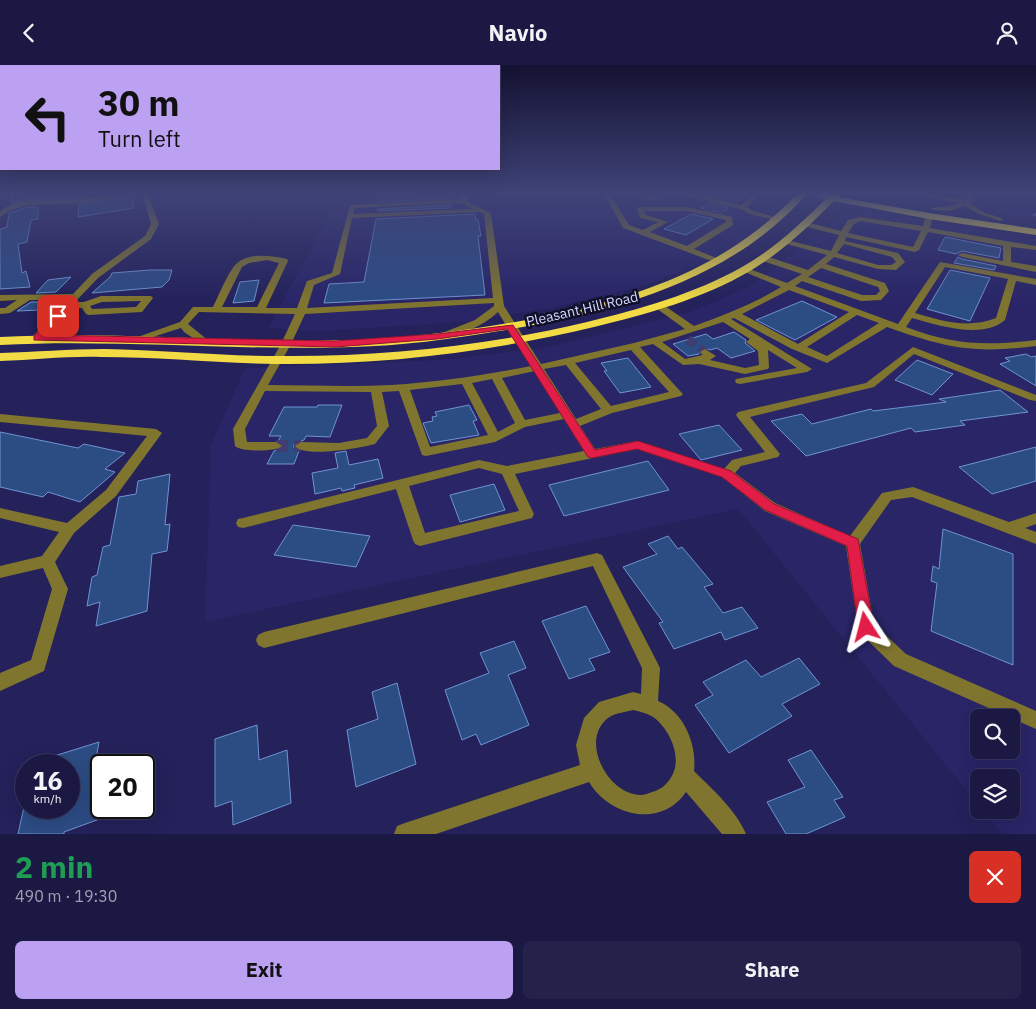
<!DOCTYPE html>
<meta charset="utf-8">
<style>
body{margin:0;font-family:"IBM Plex Sans",sans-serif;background:#24224b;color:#f1f3f6;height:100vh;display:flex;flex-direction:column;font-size:19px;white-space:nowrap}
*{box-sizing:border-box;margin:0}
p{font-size:16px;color:#a0a0b2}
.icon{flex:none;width:28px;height:28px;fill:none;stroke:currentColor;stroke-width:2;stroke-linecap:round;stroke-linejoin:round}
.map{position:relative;height:769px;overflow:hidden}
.side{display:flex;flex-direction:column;background:#1b1944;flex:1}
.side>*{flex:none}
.guide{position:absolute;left:0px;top:0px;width:500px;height:105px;box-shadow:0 5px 20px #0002,0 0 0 1px #39385d;background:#bca0f2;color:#111;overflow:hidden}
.controls{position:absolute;left:970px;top:644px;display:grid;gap:10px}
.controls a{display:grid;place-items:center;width:50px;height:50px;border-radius:8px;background:#1b1944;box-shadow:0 5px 20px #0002,0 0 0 1px #39385d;font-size:25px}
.speed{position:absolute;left:15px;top:689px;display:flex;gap:10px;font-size:25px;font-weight:700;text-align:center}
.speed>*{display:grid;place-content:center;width:65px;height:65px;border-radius:50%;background:#1b1944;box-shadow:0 5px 20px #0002,0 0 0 1px #39385d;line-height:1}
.speed small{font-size:12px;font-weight:400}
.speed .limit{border:2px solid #111;border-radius:8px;background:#fff;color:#111}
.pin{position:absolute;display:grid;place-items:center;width:42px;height:42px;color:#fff;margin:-21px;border-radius:10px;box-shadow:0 2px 8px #0006}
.me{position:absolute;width:55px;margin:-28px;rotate:351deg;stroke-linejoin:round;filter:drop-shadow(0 0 4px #0008)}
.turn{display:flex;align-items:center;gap:18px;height:105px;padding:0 15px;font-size:22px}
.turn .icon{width:65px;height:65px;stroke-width:2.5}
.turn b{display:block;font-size:35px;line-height:42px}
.round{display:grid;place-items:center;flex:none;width:52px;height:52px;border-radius:8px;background:#24224b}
.headline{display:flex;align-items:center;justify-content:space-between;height:85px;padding:0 15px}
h1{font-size:30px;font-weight:700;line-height:38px;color:#1e9e55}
.action{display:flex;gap:10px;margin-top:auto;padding:10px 15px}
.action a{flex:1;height:58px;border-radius:8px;background:#bca0f2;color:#111;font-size:20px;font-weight:700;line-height:58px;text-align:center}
.action a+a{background:#24224b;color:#f1f3f6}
header{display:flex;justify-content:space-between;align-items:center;height:65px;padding:0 15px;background:#1b1944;font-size:22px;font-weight:700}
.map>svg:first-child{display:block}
.built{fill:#292567;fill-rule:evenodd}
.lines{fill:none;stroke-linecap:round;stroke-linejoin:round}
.stream{stroke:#6e6fcf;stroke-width:3}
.building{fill:#2c4c84;stroke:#6f94d1}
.minor-tunnel-far2{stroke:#3f3d73;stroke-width:8;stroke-dasharray:8 4;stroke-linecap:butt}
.minor-tunnel-far1{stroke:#3f3d73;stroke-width:9;stroke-dasharray:9 5;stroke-linecap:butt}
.minor-tunnel{stroke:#3f3d73;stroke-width:12;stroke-dasharray:12 6;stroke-linecap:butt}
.minor{fill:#80752e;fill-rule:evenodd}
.highway{fill:#f2db44;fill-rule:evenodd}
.route{fill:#e11d48;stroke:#92132f}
.labels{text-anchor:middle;stroke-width:5;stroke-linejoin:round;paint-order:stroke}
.far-street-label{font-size:14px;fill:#d5d9fe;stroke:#101029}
</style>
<header><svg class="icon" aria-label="back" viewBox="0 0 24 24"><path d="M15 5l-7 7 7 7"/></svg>Navio<svg class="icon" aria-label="person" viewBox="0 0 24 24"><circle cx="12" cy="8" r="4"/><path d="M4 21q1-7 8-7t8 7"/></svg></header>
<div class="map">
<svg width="1036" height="769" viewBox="0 0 1036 769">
<rect width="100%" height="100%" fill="#24215b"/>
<path class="built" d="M333,129H771L783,137L781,142L740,178L703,198L647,220L553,243L464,257L321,266L268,263L328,153Z
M889,129H1036V155L1006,150Z
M852,147H871L1036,174V769H1002L982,745H1011V712H979V741L738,444L205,557L211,380L245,303L438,295L543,283L690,247L753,220L839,151ZM979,652H1011V685H979Z"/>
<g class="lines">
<path class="stream" d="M1034,150L1036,149"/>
</g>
<path class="building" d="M12,129H39V132L11,138Z
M380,129H451V133L379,137Z
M726,129H748L737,137L720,133Z
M132,131L134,143L78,152L79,140Z
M710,138L728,143L722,148L701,143Z
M451,140V143L377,146L378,144Z
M28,142H38V154L31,155L27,177L18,179L22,208L26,206L30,222L0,224V164L7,162L9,148Z
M475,149L476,155H478L481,171H478L485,230L324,238L329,219L364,217L376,154Z
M691,149L713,154L686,170L664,164Z
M945,172L1001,183L999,193L962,186L956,189L938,185Z
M958,192L962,194L996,201L994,205L954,198Z
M150,205H172L169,215L162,222L92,228L110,212L112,208Z
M950,205L990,213L970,256L927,244Z
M71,212L56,227L36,228L48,215Z
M259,215L254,236L233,238L240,217Z
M802,236L837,252L795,275L756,255Z
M31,237H47L40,245L17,246Z
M734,267L746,275L745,278L755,286L731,293L717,283L710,285L704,282L699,285V289L688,291L673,279L706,269L713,274Z
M1026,289L1031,292L1036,291V321L1000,299L1010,296L1005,293Z
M628,293L651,322L620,328L604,306H607L601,298Z
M917,295L953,309L932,330L895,315Z
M1000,325L1028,347L960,356L965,360L915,367L911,363L806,391L771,356L802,349L812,359L871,344L873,346L946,337L939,334Z
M318,340H342L330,372L306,371L304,375L294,379V383L299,386L294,399H267L274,386L284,382L278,376L281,371H269L284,342H317Z
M469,340L477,355L473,356L479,370L431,378L423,358L433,356L432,352L437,351L435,347Z
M719,360L742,385L701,395L679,369Z
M0,367L78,383L84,379L125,388L105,404L115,407L80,437L48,427L43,432L0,422Z
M1036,382V416L992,429L959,402Z
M346,386L349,400L378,394L383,413L354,420L355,423L342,426L341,423L315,429L312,408L338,403L335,388Z
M648,396L669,425L564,451L549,420Z
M170,409L165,460L170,459L167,486L152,489L147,546L96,561L100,537L87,541L92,512L97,510L103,482L110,480L119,432L136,429L138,416Z
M494,419L505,445L460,457L450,430Z
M293,460L370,471L356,502L274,490Z
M943,464L1013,489V600L931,566L937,518L931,516L933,501L939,504Z
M668,471L678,484L682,482L713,519L704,522L723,548L742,542L758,563L725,575L721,567L674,584L659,558L663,557L623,502L657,489L648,479Z
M586,541L610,587L589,594L595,605L569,614L542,556Z
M514,576L526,603L508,610L529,660L481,680L476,669L462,675L445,625L489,608L480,588Z
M799,593L820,619L782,639L792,651L729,688L695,640L713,630L703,617L746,595L761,612Z
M397,618L416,699L356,722L347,665L378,654L372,627Z
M257,660L259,695L287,685L291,738L233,760L232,736L215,742V674Z
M99,677L95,699L101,697V742H127V744L64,767V769H18L24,742H69V700H35V697Z
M811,685L843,732L834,735L845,752L806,769H786L767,737L805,722L788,695Z"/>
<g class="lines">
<path class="minor-tunnel-far2" d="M706,130L708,129
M730,136L741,129
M705,142L724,146"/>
<path class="minor-tunnel-far1" d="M688,274L705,287"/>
<path class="minor-tunnel" d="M276,381H301"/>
<path class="minor" d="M115,129H132L86,138L28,140L9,146L0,152V146C22,129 58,135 84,134C94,133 105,131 115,129Z
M142,129H148L159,159L151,174L98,213L75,237H84L101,231H151L153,233L142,247L89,250L86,249L82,243H70L41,275L37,276L32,273L33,271L68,235H30L10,248L0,249V243H5L17,235L0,236V230L73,229L92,209L145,171L151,159ZM141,236L136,242L92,244L90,241L102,237Z
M461,129H467L469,138L491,148L504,241L541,299L634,278L685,264L656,243V239H662L694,261C724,250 754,239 781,222L740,205L747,203L787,218L802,209L760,195V191H766L808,205L827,190L783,178V174L831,186L839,170L803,161V157H806L841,166L848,155L860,152L923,161L925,151L929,149L933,151L930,163L1036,181V185L1011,182V197L1036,201V207L962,192L958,190L962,188L1003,196V181L928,167L919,185L915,187L846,172L845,176L898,188L905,197L896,205L878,204L834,192L826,199L885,218L889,226L881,235L861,236L802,216L795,221L898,259L940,197L1036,214V220L1016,216L1005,255C982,275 937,260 912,253L906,262C952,280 987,281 1036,275V281C973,289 946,283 887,262L827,298L792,284L734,253L731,254L812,304L807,307L740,319L736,318L735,316L736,314L797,303L768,285L769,302L768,304L745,309L699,299L683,300L653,279L640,282L681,327L683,329L681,331L612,348L580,361L595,384L637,376L724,404L732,395L765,387L738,353L736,350L738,347L866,318L913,282L1036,330V336L1030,335L914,289L874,322L750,352L780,389L778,392L741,401L735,408L775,438L850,471L882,428L913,422L1009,457L1036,448V459L1025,463L1036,467V479L912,432L891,435L860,479L874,559L906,589L1036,646V664L894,601L860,568L858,563L846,481L765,446L722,412L637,384L515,409L534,449L532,453L420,481L415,479L413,475L396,424L243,463L238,462L236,458L238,454L243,453L479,395L507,401L584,386L564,354L525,362L495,377L426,391L422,390L399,326L382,327L389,361L375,379C361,383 304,393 295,381L301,377L339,378L367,373L377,361L371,327L265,326L245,364L247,377H276L282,381C277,387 240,387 235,381L233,364L281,279L295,249L199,247L188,259L209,276V280L205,281L184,267L181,263L137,277L132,274L180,257L193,242H213C219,230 228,207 236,199C249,187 272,191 287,194L288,196L266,243H297L307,216L332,208L350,140L462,134ZM462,138L472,144L353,149L355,143ZM480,147L484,149L493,233L307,243L314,220L340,209L352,153ZM860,156L921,166L913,182L848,168L854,159ZM844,179L892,192L896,197L891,200H878L837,188ZM267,195L279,198L257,242H222L242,202L249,198ZM945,202L1008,214L996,253C968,264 942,256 915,248ZM821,203L878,222L880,226L876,230H862L808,212ZM789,225L849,247L798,279L742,249ZM494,238V241L475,255L432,272L437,275C458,270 483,262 498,247L531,301C485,310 438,317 391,320C350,322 309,320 268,320L291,279L305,249ZM857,250L879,258L827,291L807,282ZM723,257L750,274L746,277L758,286L759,300L745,303L710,295L716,291L705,284L700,287L703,290L685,294L662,277ZM631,285L669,327L611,341L575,298ZM566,300L601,344L576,354L544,304ZM535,306L560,348L525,355L502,313ZM492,314L515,358L498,367L472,318ZM462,319L488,370L430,382L410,325ZM479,403L502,409L519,446L425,468L409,421Z
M604,129H610L629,160L643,165L658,157L640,153L637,144L640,142H687L732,152L733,160L694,184L724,196L717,198L623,163ZM644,146H687L726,155V157L687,181L650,167L668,157L646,150Z
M633,129L652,131L670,129C659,137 644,136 633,129Z
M687,129H695L741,140L752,131L750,129H760L747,142L754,146L782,154L778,156L750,149L740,144L688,131Z
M913,129H929L965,135H968V129H974V136L970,138L983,147L1004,154L1000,156L979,149L965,141L950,146L931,145V143L950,141L959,138Z
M0,349L156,364L162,368L116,431L74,468L55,497L68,524L44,606L0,626V608L31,595L52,524L43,503L0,513V501L42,491L59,467L0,453V443L67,458L106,425L147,371L0,357Z
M597,488L602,490L657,597L660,603L658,636C684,647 697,679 694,706C712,724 736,745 746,769H722L686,727C661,764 609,751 589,717L436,769H394L397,761L405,758L580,700L576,680L584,653L599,637L633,627L641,629L642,603L593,501L264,583L258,580L256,575L258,570L264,567ZM633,645C641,647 651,649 657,655C672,669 683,696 670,714C665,721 660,725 652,727C649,728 644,730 641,730C607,730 577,672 611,651C617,648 626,647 633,645Z"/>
<path class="highway" d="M798,129H807C729,217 611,248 499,266C451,274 401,281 352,282C235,286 117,274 0,280V272C117,266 234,278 351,275C415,273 480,264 542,252C607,239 673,220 730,184C755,169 777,149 798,129Z
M807,129H840L838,132L929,148L1036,164V170L929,154L834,136C808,162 782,187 750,206C702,234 647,249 594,262C490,287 383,300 276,299C218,298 159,292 101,292C67,291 34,295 0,296V288C35,287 69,284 104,284C162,285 220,291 277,291C381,292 486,281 587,257C640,244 694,229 742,202C774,184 800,159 826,134Z"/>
</g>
<linearGradient id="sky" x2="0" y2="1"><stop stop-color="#141232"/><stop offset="0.54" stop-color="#3f4377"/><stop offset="1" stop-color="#3f4377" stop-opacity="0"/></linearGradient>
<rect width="1036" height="237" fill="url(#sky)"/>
<path class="route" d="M55,249L62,251L45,270L335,276L437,269L513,260L595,385L638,376L731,406L774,439L858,474L874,562L871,567L866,569L861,567L858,562L847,481L765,445L722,412L637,384L592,393L588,392L507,264L437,274L335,282L34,275V271Z"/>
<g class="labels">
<g class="far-street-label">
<text transform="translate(582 244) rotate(-13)" y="5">Pleasant Hill Road</text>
</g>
</g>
</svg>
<div class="controls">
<a><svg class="icon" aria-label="search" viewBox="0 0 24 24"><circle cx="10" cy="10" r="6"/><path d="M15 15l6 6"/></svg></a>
<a><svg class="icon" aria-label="layers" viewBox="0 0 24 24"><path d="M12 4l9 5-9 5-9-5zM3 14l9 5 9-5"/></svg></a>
</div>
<div class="speed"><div>16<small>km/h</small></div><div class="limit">20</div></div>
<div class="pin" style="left:58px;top:251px;background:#d93025"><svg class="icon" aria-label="arrive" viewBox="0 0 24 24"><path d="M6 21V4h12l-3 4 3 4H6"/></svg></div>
<svg class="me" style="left:866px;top:562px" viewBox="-20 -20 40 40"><path d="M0-17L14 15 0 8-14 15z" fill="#e11d48" stroke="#fff" stroke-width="4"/></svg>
<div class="guide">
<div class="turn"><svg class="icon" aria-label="left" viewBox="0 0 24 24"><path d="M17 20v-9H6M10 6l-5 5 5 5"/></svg><div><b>30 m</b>Turn left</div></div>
</div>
</div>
<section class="side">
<div class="headline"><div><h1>2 min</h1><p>490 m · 19:30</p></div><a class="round" style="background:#d93025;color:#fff"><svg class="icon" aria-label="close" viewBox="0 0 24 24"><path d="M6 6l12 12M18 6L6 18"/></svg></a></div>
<div class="action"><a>Exit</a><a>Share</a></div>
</section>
